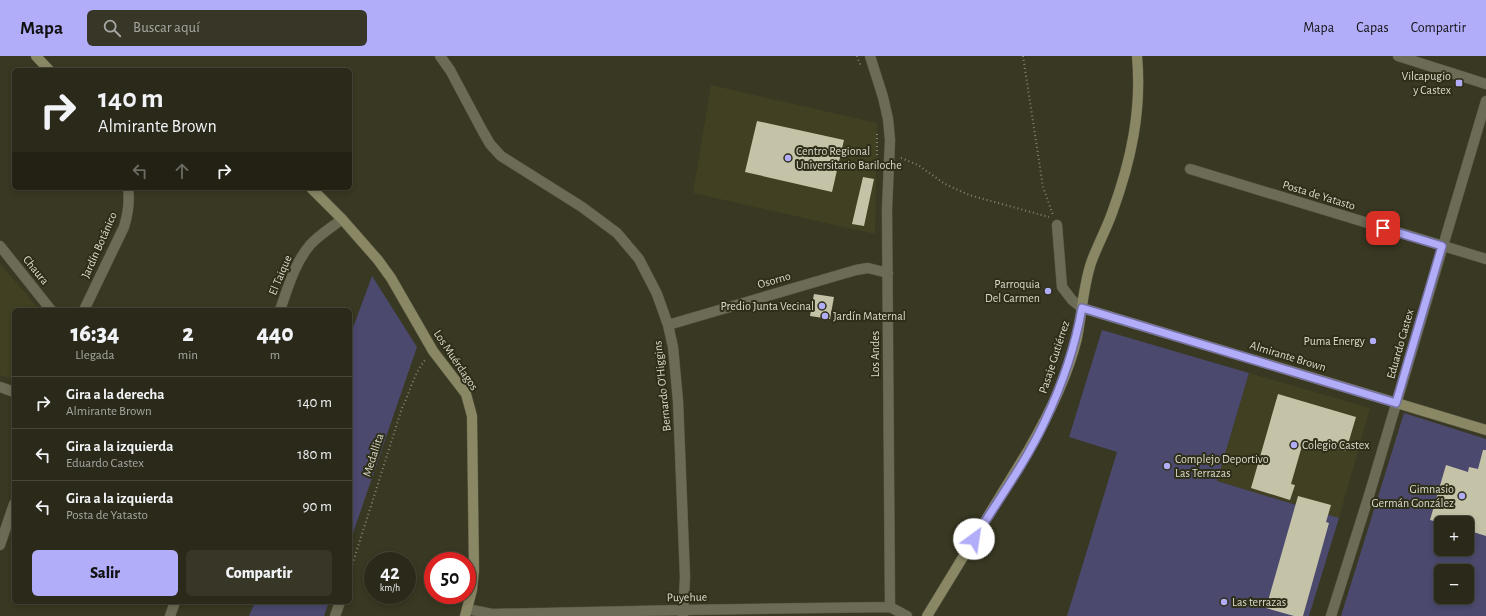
<!DOCTYPE html>
<html lang="es">
<meta charset="utf-8">
<style>
body{margin:0;font-family:"Alegreya Sans",sans-serif;background:#373627;color:#f1f3f6;height:100vh;display:flex;flex-direction:column;font-size:15px;white-space:nowrap}
*{box-sizing:border-box;margin:0}
p{font-size:13px;color:#a6a7a2}
.icon{flex:none;width:22px;height:22px;fill:none;stroke:currentColor;stroke-width:2;stroke-linecap:round;stroke-linejoin:round}
.map{position:relative;flex:1;overflow:hidden}
.sheet{position:absolute;left:12px;top:252px;width:340px;height:296px;display:flex;flex-direction:column;background:#2b2a1a;border-radius:6px;box-shadow:0 2px 6px #0003,0 0 0 1px #474639}
.sheet>*{flex:none}
.banner{position:absolute;left:12px;top:12px;width:340px;height:122px;border-radius:6px;box-shadow:0 2px 6px #0003,0 0 0 1px #474639;background:#2b2a1a;color:#f1f3f6;overflow:hidden}
.buttons{position:absolute;left:1434px;top:460px;display:grid;gap:8px}
.buttons a{display:grid;place-items:center;width:40px;height:40px;border-radius:6px;background:#2b2a1a;box-shadow:0 2px 6px #0003,0 0 0 1px #474639;font-size:20px}
.speed{position:absolute;left:364px;top:496px;display:flex;gap:8px;font-size:20px;font-weight:700;text-align:center}
.speed>*{display:grid;place-content:center;width:52px;height:52px;border-radius:50%;background:#2b2a1a;box-shadow:0 2px 6px #0003,0 0 0 1px #474639;line-height:1}
.speed small{font-size:10px;font-weight:400}
.speed .limit{border:6px solid #d22;background:#fff;color:#111}
.pin{position:absolute;display:grid;place-items:center;width:34px;height:34px;color:#fff;margin:-17px;border-radius:8px;box-shadow:0 2px 6px #0006}
.me{position:absolute;width:44px;margin:-22px;rotate:31deg;stroke-linejoin:round;filter:drop-shadow(0 0 3px #0008)}
.turn{display:flex;align-items:center;gap:14px;height:84px;padding:0 20px;font-size:18px}
.turn .icon{width:52px;height:52px;stroke-width:2.5}
.turn b{display:block;font-size:28px;line-height:34px}
.lanes{display:flex;align-items:center;height:38px;padding:0 20px;background:#0003;justify-content:center;gap:20px;direction:ltr}
.lanes .off{opacity:.35}
.eta{display:flex;justify-content:space-evenly;align-items:center;height:68px;text-align:center}
.eta b{font-size:24px;font-weight:800;line-height:28px}
.primary-button{display:flex;gap:8px;margin-top:auto;padding:8px 20px}
.primary-button a{flex:1;height:46px;border-radius:6px;background:#b2adf9;color:#111;font-size:16px;font-weight:800;line-height:46px;text-align:center}
.primary-button a+a{background:#373627;color:#f1f3f6}
ul{padding:0;list-style:none}
li{display:flex;align-items:center;gap:12px;height:52px;padding:0 20px;border-top:1px solid #474639}
li div{flex:1}
li b{display:block;font-size:15px}
li em{font-style:normal}
header{display:flex;align-items:center;gap:24px;box-sizing:border-box;height:56px;padding:0 20px;background:#b2adf9;color:#111}
header strong{font-size:19px}
nav{display:flex;gap:22px;margin-inline-start:auto;font-size:14px}
.search{width:280px;height:36px;background:#373627;display:flex;align-items:center;gap:10px;box-sizing:border-box;padding:0 14px;border-radius:6px;color:#a6a7a2;font-size:15px}
.map>svg:first-child{display:block}
.built{fill:#414022}
.green{fill:#4b496d;fill-rule:evenodd}
.building{fill:#c4c3a8}
.lines{fill:none;stroke-linecap:round;stroke-linejoin:round}
.street-casing{stroke:#565541;stroke-width:11}
.secondary-casing{stroke:#565541;stroke-width:11}
.path{stroke:#868573;stroke-width:2;stroke-dasharray:1 3;stroke-linecap:butt}
.street{stroke:#6c6b55;stroke-width:10}
.secondary{stroke:#898764;stroke-width:10}
.route-casing{stroke:#7470a2;stroke-width:10}
.route{stroke:#b2adf9;stroke-width:7}
.poi-dot{fill:#b2adf9;stroke:#2f2e18;stroke-width:1.5}
.labels{text-anchor:middle;stroke-width:4;stroke-linejoin:round;paint-order:stroke}
.poi-label{font-size:12px;fill:#dbdbcd;stroke:#2f2e18;text-anchor:end}
.street-label{font-size:12px;fill:#dbdbcd;stroke:#2f2e18}
</style>
<header>
<strong>Mapa</strong>
<div class="search"><svg class="icon" aria-label="search" viewBox="0 0 24 24"><circle cx="10" cy="10" r="6"/><path d="M15 15l6 6"/></svg>Buscar aquí</div>
<nav><a>Mapa</a><a>Capas</a><a>Compartir</a></nav>
</header>
<div class="map">
<svg width="1486" height="560" viewBox="0 0 1486 560">
<rect width="100%" height="100%" fill="#393822"/>
<path class="built" d="M711,29L877,67L875,178L693,137Z
M0,208L40,254H14V324L0,319Z
M1249,317L1370,352L1339,462L1217,425Z"/>
<path class="green" d="M372,220L417,291L350,486V280Z
M1102,274L1249,317L1217,425L1339,462L1309,560H1067L1117,396L1069,381Z
M1404,357L1486,383V560H1341ZM1441,467H1467V493H1441ZM1441,515H1467V541H1441Z
M255,546H329L324,560H249Z"/>
<path class="building" d="M757,65L844,84L832,136L745,116Z
M863,121L874,123L864,170L852,168Z
M814,238L834,241L830,263L810,260Z
M1278,338L1356,361L1346,395L1304,383L1291,428L1295,429L1290,444L1251,432Z
M1483,394H1486V480L1467,474V467H1441L1430,464L1446,409L1468,416L1469,411L1478,413Z
M1298,440L1331,449L1326,466L1329,467L1303,560H1294L1266,552Z"/>
<g class="lines">
<defs>
<path id="street" d="M440,0L450,14L482,74L490,88L501,100L582,151L617,177L639,203L657,238L668,269L673,291L678,345L685,521L683,560
M870,0L883,41L888,63L890,84L887,153L890,551
M1398,0L1486,28
M1190,113L1486,203
M1057,169L1062,231L1072,244L1082,252
M0,190L51,254
M84,254L124,171C128,158 130,146 128,132
M280,254C288,232 294,208 310,189C319,179 331,172 342,163
M668,269L856,214L868,212L888,217
M0,331L14,336
M0,489L14,448
M467,553L492,558L684,554L890,551L907,560
M170,560L175,546
M335,560L340,546
M1331,560L1370,436L1486,45"/>
<path id="secondary" d="M36,0L49,14
M311,132L342,163L378,204L391,222L433,295L466,338L472,360L474,515L472,534L465,560
M1082,252L1486,374
M927,560L1029,393C1048,360 1068,319 1077,282C1082,257 1083,231 1091,207C1097,190 1106,174 1112,157C1131,105 1142,55 1137,0"/>
</defs>
<use href="#street" class="street-casing"/>
<use href="#secondary" class="secondary-casing"/>
<path class="path" d="M857,0L861,11
M1023,0L1043,131L1053,159
M901,102L918,109L945,128L969,139L1049,161
M877,111V77
M350,516L402,352C410,336 414,317 426,303"/>
<use href="#street" class="street"/>
<use href="#secondary" class="secondary"/>
</g>
<g class="lines">
<defs>
<path id="route" d="M974,483C998,444 1026,406 1045,365C1062,329 1075,291 1082,252L1396,347L1442,190L1383,172"/>
</defs>
<use href="#route" class="route-casing"/>
<use href="#route" class="route"/>
</g>
<g class="poi-dot">
<rect x="1455" y="23" width="8" height="8" rx="2"/>
<circle cx="788" cy="102" r="4"/>
<circle cx="1048" cy="235" r="4"/>
<circle cx="822" cy="250" r="4"/>
<circle cx="825" cy="260" r="4"/>
<circle cx="1373" cy="285" r="4"/>
<circle cx="1294" cy="389" r="4"/>
<circle cx="1167" cy="410" r="4"/>
<circle cx="1462" cy="440" r="4"/>
<circle cx="1224" cy="546" r="4"/>
</g>
<g class="labels">
<g class="poi-label">
<text x="1451" y="24">Vilcapugio<tspan x="1451" dy="14">y Castex</tspan></text>
<text x="796" y="99" text-anchor="start">Centro Regional<tspan x="796" dy="14">Universitario Bariloche</tspan></text>
<text x="1040" y="232">Parroquia<tspan x="1040" dy="14">Del Carmen</tspan></text>
<text x="814" y="254">Predio Junta Vecinal</text>
<text x="833" y="264" text-anchor="start">Jardín Maternal</text>
<text x="1365" y="289">Puma Energy</text>
<text x="1302" y="393" text-anchor="start">Colegio Castex</text>
<text x="1175" y="407" text-anchor="start">Complejo Deportivo<tspan x="1175" dy="14">Las Terrazas</tspan></text>
<text x="1454" y="437">Gimnasio<tspan x="1454" dy="14">Germán González</tspan></text>
<text x="1232" y="550" text-anchor="start">Las terrazas</text>
</g>
<g class="street-label">
<text transform="translate(1319 139) rotate(17)" y="4">Posta de Yatasto</text>
<text transform="translate(99 189) rotate(-66)" y="4">Jardín Botánico</text>
<text transform="translate(36 214) rotate(51)" y="4">Chaura</text>
<text transform="translate(280 219) rotate(-67)" y="4">El Taique</text>
<text transform="translate(774 224) rotate(-16)" y="4">Osorno</text>
<text transform="translate(1400 288) rotate(-74)" y="4">Eduardo Castex</text>
<text transform="translate(875 298) rotate(-90)" y="4">Los Andes</text>
<text transform="translate(1288 300) rotate(17)" y="4">Almirante Brown</text>
<text transform="translate(1054 301) rotate(-72)" y="4">Pasaje Gutiérrez</text>
<text transform="translate(456 304) rotate(56)" y="4">Los Muérdagos</text>
<text transform="translate(662 330) rotate(-96)" y="4">Bernardo O'Higgins</text>
<text transform="translate(373 399) rotate(-72)" y="4">Medallita</text>
<text transform="translate(687 541) rotate(-1)" y="4">Puyehue</text>
</g>
</g>
</svg>
<div class="buttons">
<a>+</a>
<a>−</a>
</div>
<div class="speed"><div>42<small>km/h</small></div><div class="limit">50</div></div>
<div class="pin" style="left:1383px;top:172px;background:#d93025"><svg class="icon" aria-label="arrive" viewBox="0 0 24 24"><path d="M6 21V4h12l-3 4 3 4H6"/></svg></div>
<svg class="me" style="left:974px;top:483px" viewBox="-20 -20 40 40"><circle r="19" fill="#fff"/><path d="M0-13L10 11 0 6-10 11z" fill="#b2adf9"/></svg>
<div class="banner">
<div class="turn"><svg class="icon" aria-label="right" viewBox="0 0 24 24"><path d="M7 20v-9h11M14 6l5 5-5 5"/></svg><div><b>140 m</b>Almirante Brown</div></div>
<div class="lanes"><svg class="icon off" aria-label="left" viewBox="0 0 24 24"><path d="M17 20v-9H6M10 6l-5 5 5 5"/></svg><svg class="icon off" aria-label="ahead" viewBox="0 0 24 24"><path d="M12 20V5M6 11l6-6 6 6"/></svg><svg class="icon" aria-label="right" viewBox="0 0 24 24"><path d="M7 20v-9h11M14 6l5 5-5 5"/></svg></div>
</div>
<section class="sheet">
<div class="eta">
<div><b>16:34</b><p>Llegada</p></div>
<div><b>2</b><p>min</p></div>
<div><b>440</b><p>m</p></div>
</div>
<ul>
<li><svg class="icon" aria-label="right" viewBox="0 0 24 24"><path d="M7 20v-9h11M14 6l5 5-5 5"/></svg><div><b>Gira a la derecha</b><p>Almirante Brown</p></div><em>140 m</em></li>
<li><svg class="icon" aria-label="left" viewBox="0 0 24 24"><path d="M17 20v-9H6M10 6l-5 5 5 5"/></svg><div><b>Gira a la izquierda</b><p>Eduardo Castex</p></div><em>180 m</em></li>
<li><svg class="icon" aria-label="left" viewBox="0 0 24 24"><path d="M17 20v-9H6M10 6l-5 5 5 5"/></svg><div><b>Gira a la izquierda</b><p>Posta de Yatasto</p></div><em>90 m</em></li>
</ul>
<div class="primary-button"><a>Salir</a><a>Compartir</a></div>
</section>
</div>
